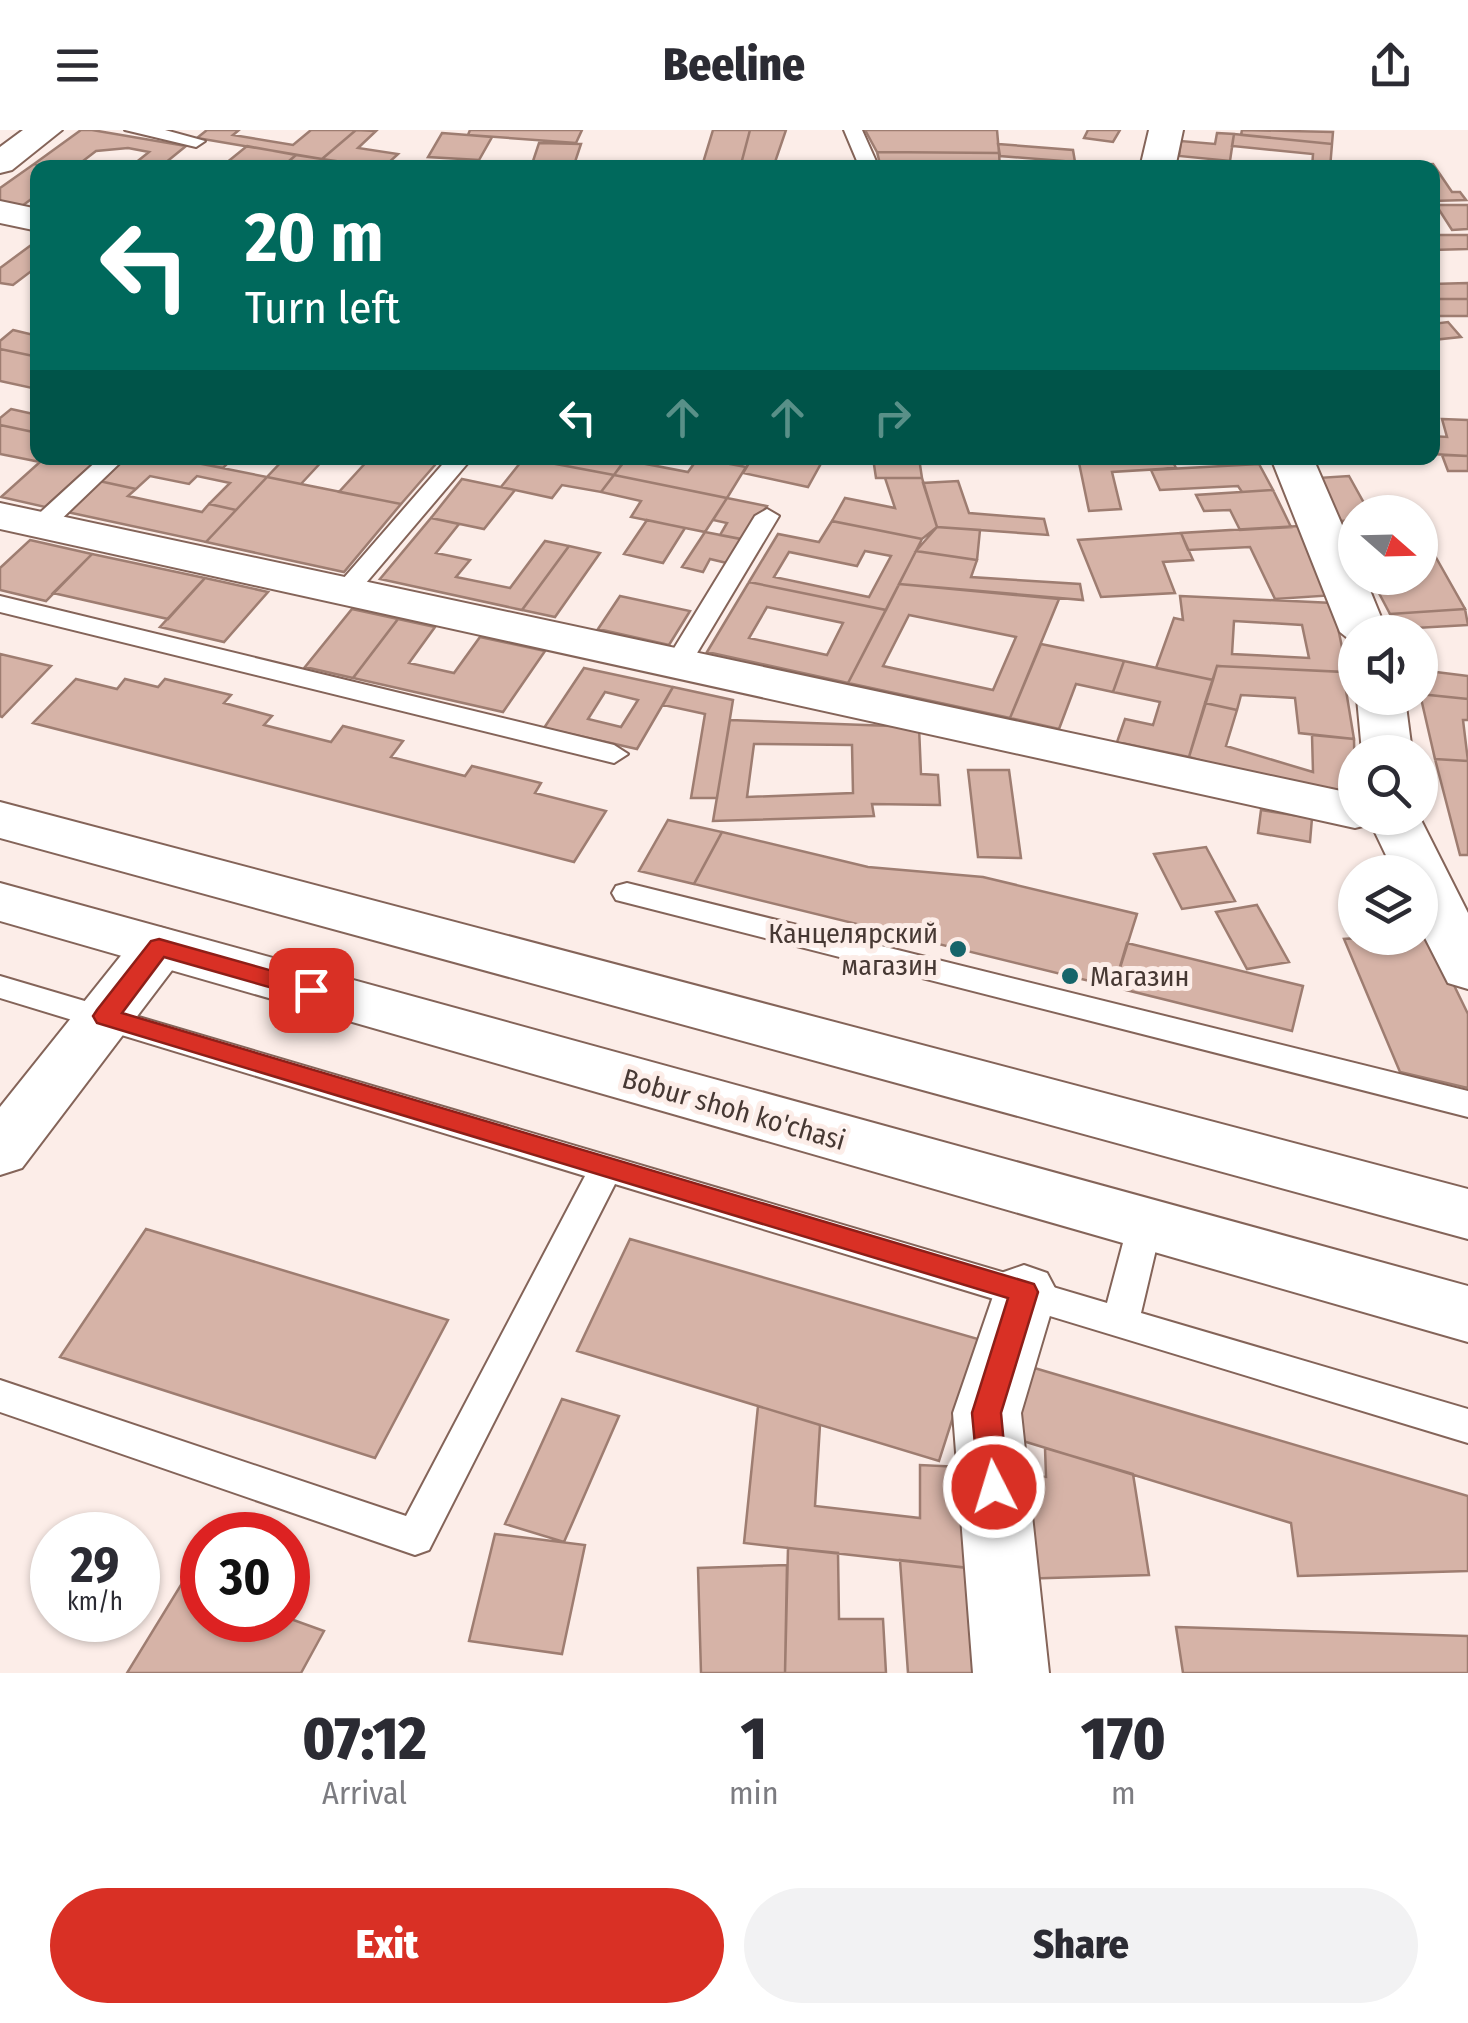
<!DOCTYPE html>
<meta charset="utf-8">
<style>
body{margin:0;font-family:"Fira Sans Condensed",sans-serif;background:#f2f2f3;color:#2b2b33;height:100vh;display:flex;flex-direction:column;font-size:38px;white-space:nowrap}
*{box-sizing:border-box;margin:0}
p{font-size:32px;color:#7c7c81}
.icon{flex:none;width:55px;height:55px;fill:none;stroke:currentColor;stroke-width:2;stroke-linecap:round;stroke-linejoin:round}
.map{position:relative;height:1543px;overflow:hidden}
.panel{display:flex;flex-direction:column;background:#fff;flex:1}
.panel>*{flex:none}
.banner{position:absolute;left:30px;top:30px;width:1410px;height:305px;border-radius:20px;box-shadow:0 2px 8px #0004;background:#00695c;color:#fff;overflow:hidden}
.needle{width:65px;rotate:110deg}
.controls{position:absolute;left:1338px;top:365px;display:grid;gap:20px}
.controls a{display:grid;place-items:center;width:100px;height:100px;border-radius:50%;background:#fff;box-shadow:0 2px 8px #0004;font-size:50px}
.speed{position:absolute;left:30px;top:1382px;display:flex;gap:20px;font-size:50px;font-weight:700;text-align:center}
.speed>*{display:grid;place-content:center;width:130px;height:130px;border-radius:50%;background:#fff;box-shadow:0 2px 8px #0004;line-height:1}
.speed small{font-size:25px;font-weight:400}
.speed .limit{border:15px solid #d22;background:#fff;color:#111}
.pin{position:absolute;display:grid;place-items:center;width:85px;height:85px;color:#fff;margin:-42px;border-radius:20px;box-shadow:0 5px 15px #0006}
.me{position:absolute;width:110px;margin:-55px;rotate:355deg;stroke-linejoin:round;filter:drop-shadow(0 0 8px #0008)}
.turn{display:flex;align-items:center;gap:35px;height:210px;padding:0 50px;font-size:45px}
.turn .icon{width:130px;height:130px;stroke-width:2.5}
.turn b{display:block;font-size:70px;line-height:85px}
.lanes{display:flex;align-items:center;height:95px;padding:0 50px;background:#0003;justify-content:center;gap:50px;direction:ltr}
.lanes .off{opacity:.35}
.eta{display:flex;justify-content:space-evenly;align-items:center;height:170px;text-align:center}
.eta b{font-size:60px;font-weight:800;line-height:70px}
.action{display:flex;gap:20px;margin-top:auto;padding:20px 50px}
.action a{flex:1;height:115px;border-radius:60px;background:#d93025;color:#fff;font-size:40px;font-weight:800;line-height:115px;text-align:center}
.action a+a{background:#f2f2f3;color:#2b2b33}
header{display:flex;justify-content:space-between;align-items:center;height:130px;padding:0 50px;background:#fff;font-size:45px;font-weight:800}
.map>svg:first-child{display:block}
.building{fill:#d6b3a7;stroke:#9e7d71;stroke-width:2.5;fill-rule:evenodd}
.lines{fill:none;stroke-linecap:round;stroke-linejoin:round}
.service-casing{stroke:#846459;stroke-width:4}
.minor-casing{stroke:#846459;stroke-width:4}
.primary-casing{stroke:#846459;stroke-width:4}
.service{fill:#fff;fill-rule:evenodd}
.minor{fill:#fff;fill-rule:evenodd}
.primary{fill:#fff;fill-rule:evenodd}
.route{fill:#d93025;stroke:#8d1f18;stroke-width:2.5}
.poi-dot{fill:#16656a;stroke:#fcede8;stroke-width:4}
.labels{text-anchor:middle;stroke-width:10;stroke-linejoin:round;paint-order:stroke}
.poi-label{font-size:28px;fill:#463833;stroke:#fcede8;text-anchor:end}
.street-label{font-size:28px;fill:#463833;stroke:#fcede8}
</style>
<header><svg class="icon" aria-label="menu" viewBox="0 0 24 24"><path d="M4 6h16M4 12h16M4 18h16"/></svg>Beeline<svg class="icon" aria-label="share" viewBox="0 0 24 24"><path d="M12 15V3M7 8l5-5 5 5M5 13v7h14v-7"/></svg></header>
<div class="map">
<svg width="1468" height="1543" viewBox="0 0 1468 1543">
<rect width="100%" height="100%" fill="#fcede8"/>
<path class="building" d="M81,0H92L186,16L159,38H129L149,22L128,18L96,21L74,38L34,34Z
M207,0H239L233,5L293,15L311,0H356L322,29L197,8Z
M356,0L376,1L358,18L398,24L383,38L322,29Z
M470,0H582L576,13L468,5Z
M713,0H750L740,38H679L702,36Z
M750,0H786L773,38H740Z
M865,0H997L999,23L877,22Z
M1088,0H1120L1113,12L1084,8Z
M1242,0L1333,2L1332,14L1241,5Z
M442,3L468,5L492,7L479,30L428,27Z
M1217,3L1234,4L1230,31L1179,26L1181,11L1215,14Z
M1234,4L1332,14L1330,38H1312L1313,24L1232,16Z
M539,13L581,14L573,38L531,37Z
M998,14L1073,20L1075,32L1000,26Z
M247,16L296,25L282,37L220,38Z
M877,22L999,23L1000,38H881Z
M296,25L322,29L345,33L339,38H281Z
M34,34L55,38H38V64L18,79L0,76V58Z
M1433,34L1452,62H1460L1466,70L1432,71V38L1388,36Z
M1436,75H1468V99L1452,100Z
M1432,105H1468V119L1432,120Z
M38,110V136L13,155L0,153V138Z
M1468,153V169H1432V154Z
M1432,169H1468V186H1435Z
M1448,192L1461,207L1432,210V194Z
M13,200L38,206V227L0,219V211Z
M0,219L38,227V253L32,258L0,251Z
M11,279L38,285V303L0,295V288Z
M1442,289L1468,290V326L1432,324V306L1447,307Z
M0,295L38,303V328H99L45,377L1,367L40,332L0,324Z
M1442,325L1468,326V341H1448Z
M124,328H172L267,347L236,380L209,374L230,353L197,346L189,354L150,346L136,359L99,351Z
M172,328H233L223,338Z
M285,328H325L301,354L267,347Z
M370,328H441L401,374L339,362Z
M524,328H627L614,345Z
M524,328L614,345L601,362L562,355L552,368L501,357Z
M698,328L746,337L727,368L614,345L625,330L688,342Z
M752,328H824L808,357L743,343Z
M873,328H919L922,348H876Z
M1078,328H1171L1176,338L1112,342L1121,379L1089,381Z
M1259,334L1273,360L1242,362L1238,356L1160,360L1151,340Z
M614,345L727,368L705,402L631,387L641,371L601,362Z
M1349,346L1369,382H1355V390L1341,391L1317,348Z
M267,347L301,354L401,374L344,442L206,412Z
M885,348H922L937,397L922,409L832,391L845,368L895,378Z
M462,349L515,360L484,399L431,388Z
M99,351L136,359L128,366L202,382L209,374L236,380L206,412L67,382Z
M958,351L969,383L1044,389L1048,405L937,397L923,353Z
M1273,360L1291,397L1240,400L1230,380L1204,381L1196,365Z
M727,368L767,376L746,410L720,405L727,393L713,390Z
M431,388L459,394L436,423L470,430L456,447L510,458L545,411L569,416L522,480L380,449Z
M647,390L685,398L663,433L624,424Z
M832,391L922,409L886,480L749,452L778,404L819,412ZM865,421L891,426L869,467L774,447L789,422L857,436Z
M1299,396L1336,465L1275,469L1250,417L1188,420L1181,403Z
M937,397L980,400L977,430L916,421Z
M705,402L746,410L731,434L710,429L703,442L682,437Z
M1181,403L1193,430L1163,432L1175,463L1101,467L1078,410Z
M30,410L92,424L46,471L0,460V438Z
M569,416L600,423L555,487L522,480Z
M916,421L977,430L971,447L1080,454L1083,470L899,454Z
M92,424L205,448L168,489L53,463Z
M1434,424L1465,479L1390,484L1371,448H1420V425Z
M205,448L268,462L224,512L160,497Z
M749,452L886,480L848,553L707,522ZM767,477L843,493L827,525L749,508Z
M899,454L1059,469L1010,588L848,553ZM909,485L1016,507L993,560L883,536Z
M620,466L690,481L669,515L598,499Z
M1180,466L1333,473L1347,542L1217,536L1213,550L1156,538L1174,488L1183,490ZM1234,491L1302,495L1309,528L1232,524Z
M352,479L398,489L353,548L305,537Z
M1465,479L1468,495L1398,499L1390,484Z
M398,489L435,497L409,533L454,543L480,507L545,521L503,582L353,548Z
M1041,514L1124,531L1113,562L1076,554L1059,599L1010,588Z
M0,524L51,536L2,587L0,586Z
M1124,531L1213,550L1189,627L1117,612L1125,589L1153,595L1160,572L1113,562Z
M1217,536L1343,542L1354,609L1299,603L1295,568L1241,565L1237,580L1205,573Z
M584,538L673,557L637,619L544,598ZM605,562L638,570L621,597L588,589Z
M1420,540L1468,546V569L1420,564Z
M76,549L117,559L125,549L158,557L165,549L231,565L224,573L272,586L264,595L331,612L343,596L403,611L391,627L465,646L472,636L541,653L535,663L606,681L574,732L33,593Z
M673,557L733,570L717,668H691L705,584L663,575Z
M1420,564L1468,569V590H1463L1468,631L1435,629Z
M1205,573L1237,580L1226,616L1313,642L1312,605L1354,609L1355,668L1315,664L1189,627Z
M730,590L919,597L921,644L938,645L940,675L872,674L874,686L713,691ZM754,614L852,615L853,663L747,667Z
M1435,629L1468,631V725H1460Z
M968,640H1009L1021,728L978,727Z
M1261,680L1312,688L1310,712L1258,703Z
M668,690L722,702L694,754L639,741Z
M722,702L868,737L983,747L1137,784L1114,857L694,754Z
M1206,717L1235,771L1182,779L1154,724Z
M1257,775L1289,832L1247,839L1216,782Z
M1420,804H1429L1468,884V958L1400,942L1344,809Z
M1127,813L1303,856L1292,901L1114,857Z
M146,1099L448,1190L375,1328L60,1227Z
M630,1109L978,1209L939,1331L577,1221Z
M1031,1237L1468,1366V1441L1298,1446L1291,1393L1010,1307Z
M562,1269L619,1286L564,1412L505,1394Z
M758,1276L820,1295L815,1376L920,1388V1335L983,1338L986,1440L744,1413Z
M1045,1318L1133,1344L1149,1445L1016,1449L1002,1344L1046,1347Z
M495,1404L585,1415L562,1524L469,1511Z
M788,1418L838,1423L839,1489H883L886,1543H785Z
M900,1430L986,1440L998,1543H908Z
M787,1435L785,1543H701L698,1438Z
M184,1450L202,1456V1490L288,1488L324,1501L301,1543H127Z
M1176,1497L1468,1506V1543H1183Z"/>
<g class="lines">
<defs>
<path id="service" d="M125,0H165L205,11L196,17Z
M844,0H862L879,38H860Z
M100,328H125L50,400H32L29,395L32,390Z
M448,328H472L354,467H336L332,462L336,457Z
M767,379L779,386L691,533L687,539H669L665,533L755,386Z
M0,466L614,615L628,624L614,633L0,482Z
M627,753L1468,961V987L616,770L612,763L616,756Z
M0,846L1107,1173L1128,1094L1133,1084L1145,1080L1157,1084L1162,1094L1141,1183L1468,1279V1313L615,1054L429,1420L415,1425L0,1282V1250L406,1386L585,1046L0,868Z"/>
<path id="minor" d="M23,0H62L12,40L0,43V17Z
M1149,0H1183L1175,38H1140Z
M0,71L38,79V101L0,93Z
M1271,328H1313L1355,425V448H1365L1387,502H1355V514L1340,502Z
M0,373L1355,664V688H1420L1468,783V859L1448,853L1420,798V742H1394L1371,694L1355,698L0,399Z
M1357,568H1405L1412,622H1362Z
M159,797L179,803L187,817L179,831L22,1038L0,1045V977L139,803Z
M1024,1135L1047,1143L1057,1162L1021,1283L1049,1543H973L953,1283L1001,1143Z"/>
<path id="primary" d="M0,672L1468,1059V1109L0,708Z
M0,753L1468,1156V1212L0,791Z"/>
</defs>
<use href="#service" class="service-casing"/>
<use href="#minor" class="minor-casing"/>
<use href="#primary" class="primary-casing"/>
<use href="#service" class="service"/>
<use href="#minor" class="minor"/>
<use href="#primary" class="primary"/>
</g>
<path class="route" d="M159,809L319,854L323,860L311,869L164,827L122,883L1034,1154L1038,1162L1001,1283L1008,1357L1004,1367L994,1370L983,1367L979,1357L972,1283L1008,1168L97,893L93,886L97,880L151,811Z"/>
<g class="poi-dot">
<circle cx="958" cy="819" r="10"/>
<circle cx="1070" cy="846" r="10"/>
</g>
<g class="labels">
<g class="poi-label">
<text x="938" y="813">Канцелярский<tspan x="938" dy="32">магазин</tspan></text>
<text x="1090" y="856" text-anchor="start">Магазин</text>
</g>
<g class="street-label">
<text transform="translate(734 979) rotate(16)" y="10">Bobur shoh ko'chasi</text>
</g>
</g>
</svg>
<div class="controls">
<a><svg class="needle" viewBox="-14 -14 28 28"><path d="M0-13l5 13h-10z" fill="#e53935"/><path d="M0 13l5-13h-10z" fill="#7c7c81"/></svg></a>
<a><svg class="icon" aria-label="sound" viewBox="0 0 24 24"><path d="M4 9h4l5-4v14l-5-4H4zM17 9q2 3 0 6"/></svg></a>
<a><svg class="icon" aria-label="search" viewBox="0 0 24 24"><circle cx="10" cy="10" r="6"/><path d="M15 15l6 6"/></svg></a>
<a><svg class="icon" aria-label="layers" viewBox="0 0 24 24"><path d="M12 4l9 5-9 5-9-5zM3 14l9 5 9-5"/></svg></a>
</div>
<div class="speed"><div>29<small>km/h</small></div><div class="limit">30</div></div>
<div class="pin" style="left:311px;top:860px;background:#d93025"><svg class="icon" aria-label="arrive" viewBox="0 0 24 24"><path d="M6 21V4h12l-3 4 3 4H6"/></svg></div>
<svg class="me" style="left:994px;top:1357px" viewBox="-20 -20 40 40"><circle r="17" fill="#d93025" stroke="#fff" stroke-width="3"/><path d="M0-11L8 9 0 5-8 9z" fill="#fff"/></svg>
<div class="banner">
<div class="turn"><svg class="icon" aria-label="left" viewBox="0 0 24 24"><path d="M17 20v-9H6M10 6l-5 5 5 5"/></svg><div><b>20 m</b>Turn left</div></div>
<div class="lanes"><svg class="icon" aria-label="left" viewBox="0 0 24 24"><path d="M17 20v-9H6M10 6l-5 5 5 5"/></svg><svg class="icon off" aria-label="ahead" viewBox="0 0 24 24"><path d="M12 20V5M6 11l6-6 6 6"/></svg><svg class="icon off" aria-label="ahead" viewBox="0 0 24 24"><path d="M12 20V5M6 11l6-6 6 6"/></svg><svg class="icon off" aria-label="right" viewBox="0 0 24 24"><path d="M7 20v-9h11M14 6l5 5-5 5"/></svg></div>
</div>
</div>
<section class="panel">
<div class="eta">
<div><b>07:12</b><p>Arrival</p></div>
<div><b>1</b><p>min</p></div>
<div><b>170</b><p>m</p></div>
</div>
<div class="action"><a>Exit</a><a>Share</a></div>
</section>
